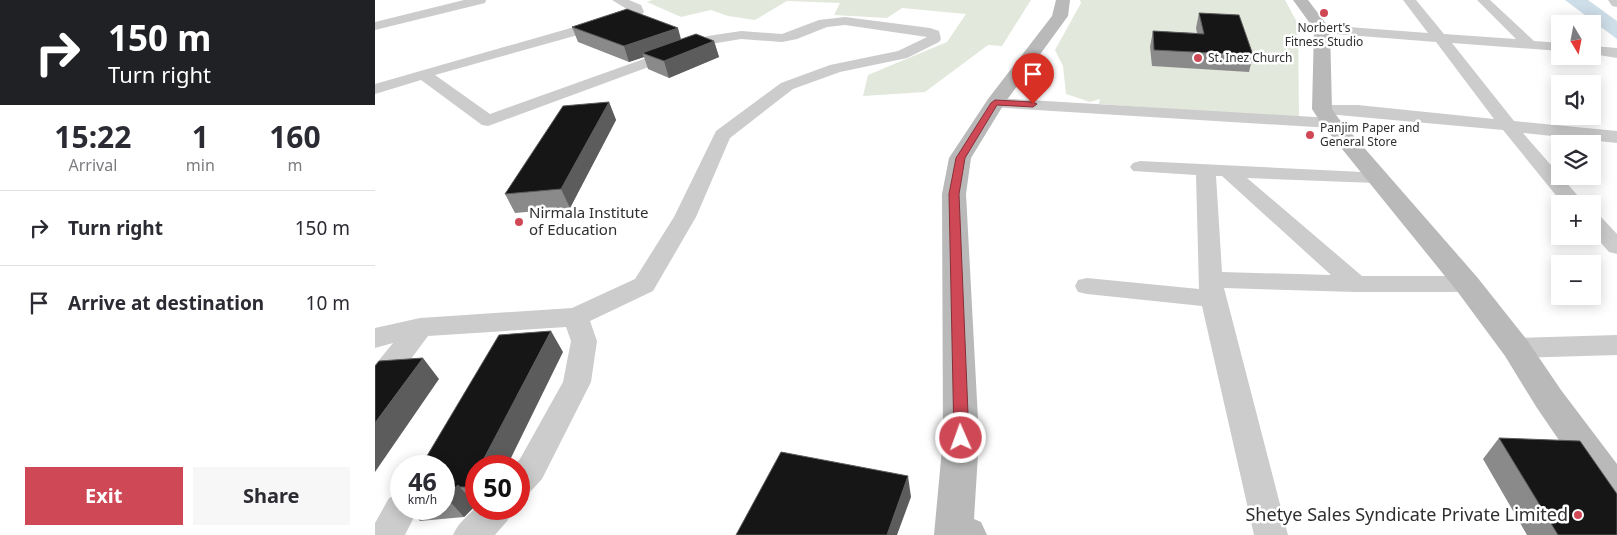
<!DOCTYPE html>
<meta charset="utf-8">
<style>
body{margin:0;font-family:"Noto Sans",sans-serif;background:#f7f7f7;color:#2b2b33;height:100vh;display:flex;flex-direction:column;font-size:19px;white-space:nowrap}
*{box-sizing:border-box;margin:0}
p{font-size:16px;color:#7c7c81}
.icon{flex:none;width:28px;height:28px;fill:none;stroke:currentColor;stroke-width:2;stroke-linecap:round;stroke-linejoin:round}
.map{position:relative;flex:1;overflow:hidden}
.sheet{display:flex;flex-direction:column;background:#fff;width:375px}
.sheet>*{flex:none}
.banner{background:#202124;color:#fff;overflow:hidden}
.needle{width:32px;rotate:170deg}
.tools{position:absolute;left:1176px;top:15px;display:grid;gap:10px}
.tools a{display:grid;place-items:center;width:50px;height:50px;border-radius:0px;background:#fff;box-shadow:0 2px 12px #0003;font-size:25px}
.speed{position:absolute;left:15px;top:455px;display:flex;gap:10px;font-size:25px;font-weight:700;text-align:center}
.speed>*{display:grid;place-content:center;width:65px;height:65px;border-radius:50%;background:#fff;box-shadow:0 2px 12px #0003;line-height:1}
.speed small{font-size:12px;font-weight:400}
.speed .limit{border:8px solid #d22;background:#fff;color:#111}
.pin{position:absolute;display:grid;place-items:center;width:42px;height:42px;color:#fff;margin:-51px -21px;border-radius:50% 50% 50% 0;rotate:-45deg;box-shadow:0 0 5px #0007}
.pin .icon{rotate:45deg}
.me{position:absolute;width:55px;margin:-28px;rotate:358deg;stroke-linejoin:round;filter:drop-shadow(0 0 4px #0008)}
.turn{display:flex;align-items:center;gap:18px;height:105px;padding:0 25px;font-size:22px}
.turn .icon{width:65px;height:65px;stroke-width:2.5}
.turn b{display:block;font-size:35px;line-height:42px}
.eta{display:flex;justify-content:space-evenly;align-items:center;height:85px;text-align:center}
.eta b{font-size:30px;font-weight:700;line-height:35px}
.button{display:flex;gap:10px;margin-top:auto;padding:10px 25px}
.button a{flex:1;height:58px;border-radius:0px;background:#cf4855;color:#fff;font-size:20px;font-weight:700;line-height:58px;text-align:center}
.button a+a{background:#f7f7f7;color:#2b2b33}
ul{padding:0;list-style:none}
li{display:flex;align-items:center;gap:15px;height:75px;padding:0 25px;border-top:1px solid #e1e1e2}
li div{flex:1}
li b{display:block;font-size:19px}
li em{font-style:normal}
main{display:flex;flex:1;min-height:0}
.map>svg:first-child{display:block}
.green{fill:#e3e8dc}
.water{fill:#cedee8}
.lines{fill:none;stroke-linecap:round;stroke-linejoin:round}
.minor{fill:#ccc;fill-rule:evenodd}
.secondary{fill:#b9b9b9;fill-rule:evenodd}
.wall{fill:#8a8a8a}
.shaded-wall{fill:#5c5c5c}
.building{fill:#161616;stroke:#5c5c5c}
.route{fill:#cf4855;stroke:#872f37}
.poi-dot{fill:#cf4855;stroke:#fff;stroke-width:2}
.labels{text-anchor:middle;stroke-width:5;stroke-linejoin:round;paint-order:stroke}
.far-poi-label{font-size:12px;fill:#2f2f2f;stroke:#fff;text-anchor:start}
.poi-label{font-size:15px;fill:#2f2f2f;stroke:#fff;text-anchor:start}
.near-poi-label{font-size:18px;fill:#2f2f2f;stroke:#fff;text-anchor:end}
</style>
<main>
<section class="sheet">
<div class="banner">
<div class="turn"><svg class="icon" aria-label="right" viewBox="0 0 24 24"><path d="M7 20v-9h11M14 6l5 5-5 5"/></svg><div><b>150 m</b>Turn right</div></div>
</div>
<div class="eta">
<div><b>15:22</b><p>Arrival</p></div>
<div><b>1</b><p>min</p></div>
<div><b>160</b><p>m</p></div>
</div>
<ul>
<li><svg class="icon" aria-label="right" viewBox="0 0 24 24"><path d="M7 20v-9h11M14 6l5 5-5 5"/></svg><div><b>Turn right</b></div><em>150 m</em></li>
<li><svg class="icon" aria-label="arrive" viewBox="0 0 24 24"><path d="M6 21V4h12l-3 4 3 4H6"/></svg><div><b>Arrive at destination</b></div><em>10 m</em></li>
</ul>
<div class="button"><a>Exit</a><a>Share</a></div>
</section>
<div class="map">
<svg width="1242" height="535" viewBox="0 0 1242 535">
<rect width="100%" height="100%" fill="#fff"/>
<path class="green" d="M277,0H656L627,46L613,45L550,92L488,96L493,75L572,42L591,14L527,8L512,18L459,15L465,3L412,1L380,20L353,16L336,10L306,17L272,2Z
M705,0H910L923,24L924,118L724,104L725,99L715,102L691,94L688,66L680,50L706,3Z"/>
<path class="water" d="M1190,0H1213L1242,21V39Z"/>
<g class="lines">
<path class="minor" d="M89,0H111L110,3L0,30V22Z
M237,0H254L266,5L269,12L264,18L60,75L115,114L333,36L366,31L407,34L444,20L470,17L555,28L564,31L566,39L564,42L532,58L465,72L418,89L355,138L321,217L278,291L215,321L222,341L216,382L167,479L155,492L144,496V466H138L145,459L188,382L196,341L191,327L53,336L10,394L0,397V365L18,343L0,348V328L45,318L197,308L260,279L299,217L341,131L406,83L455,65L523,51L552,37L470,25L452,27L422,39L407,42L366,39L336,44L113,126L107,125L46,80L0,94V84L255,11Z
M1028,0H1041L1069,34L1141,39L1102,0H1115L1159,41L1185,43V51L1077,43L1139,121L1242,131V143L1148,133L1210,204H1188L1128,130L941,113L938,109L941,105H983L1119,119L1061,42L947,33L942,32L940,29L942,26L947,25L1053,33Z
M1233,0H1242V7L1237,6Z
M1218,46L1242,48V58L1218,54Z
M620,98L956,118L962,119L965,123L962,127L956,128L614,107L611,103L614,99Z
M765,161L1008,173L1011,177L1008,181L1001,183L872,178L987,276H1092L1101,278L1104,284L1101,290L1092,292H981L849,288L913,535H879L827,306L712,294L703,292L700,286L703,280L712,278L824,289L821,175L758,171L755,167L758,163ZM841,176H847L956,275L847,272Z
M1218,215L1226,217L1242,234V254L1234,252L1218,234Z
M1242,335V355L1141,358L1131,355L1127,348L1131,341L1141,338Z
M26,494V509H43L30,535H0V523L14,498Z
M101,507V509H138L133,520L120,535H78C83,523 92,517 101,507Z"/>
<path class="secondary" d="M681,0H695L693,16L629,104L596,158L591,194L604,438L599,519L606,522L612,535H559L568,438L567,194L574,158L613,99L677,16Z
M918,0H933L955,29L957,109L964,119L1102,277L1152,340L1186,390L1242,464V511L1229,506L1162,408L1130,356L1082,291L946,123L937,109L939,29Z"/>
</g>
<path class="wall" d="M824,13L878,55L874,72L777,66L775,47L778,31L822,33L821,28Z
M197,27L306,39L339,41L344,57L294,78L273,69L269,57L254,62L203,42Z
M234,102L241,120L195,208L140,213L130,194Z
M188,352L101,466V505L89,517L45,521L33,509H69V466Z
M1124,438L1242,535H1152L1108,459Z"/>
<path class="shaded-wall" d="M303,28L307,43L267,53L269,57L254,62L249,46Z
M339,41L344,57L294,78L289,61Z
M234,102L241,120L195,208L186,189Z
M176,331L188,352L132,466H105Z
M48,358L64,379L0,472V423Z
M101,473V495L94,487Z
M533,476L536,497L522,535H512Z
M83,485L101,505L89,517L70,496Z"/>
<path class="building" d="M252,9L303,28L249,46L197,27Z
M824,13L864,15L878,55L779,50L778,31L829,34Z
M321,34L339,41L289,61L267,53Z
M234,102L186,189L130,194L188,106Z
M176,331L105,466H101V473L94,487H85L83,485L70,496H69V466H46L124,335Z
M48,358L0,423V366L4,361Z
M1124,438L1205,441L1242,494V535H1183Z
M406,452L533,476L512,535H361Z"/>
<path class="route" d="M620,100L658,102L662,104L658,107L622,105L590,158L584,194L594,438L591,442L586,444L581,442L579,438L574,194L581,158L616,103Z"/>
<g class="poi-dot">
<circle cx="949" cy="13" r="5"/>
<circle cx="823" cy="58" r="5"/>
<circle cx="935" cy="135" r="5"/>
<circle cx="144" cy="222" r="5"/>
<circle cx="1203" cy="515" r="5"/>
</g>
<g class="labels">
<g class="far-poi-label">
<text x="949" y="32" text-anchor="middle">Norbert's<tspan x="949" dy="14">Fitness Studio</tspan></text>
<text x="833" y="62">St. Inez Church</text>
<text x="945" y="132">Panjim Paper and<tspan x="945" dy="14">General Store</tspan></text>
</g>
<g class="poi-label">
<text x="154" y="218">Nirmala Institute<tspan x="154" dy="17">of Education</tspan></text>
</g>
<g class="near-poi-label">
<text x="1193" y="521">Shetye Sales Syndicate Private Limited</text>
</g>
</g>
</svg>
<div class="tools">
<a><svg class="needle" viewBox="-14 -14 28 28"><path d="M0-13l5 13h-10z" fill="#e53935"/><path d="M0 13l5-13h-10z" fill="#7c7c81"/></svg></a>
<a><svg class="icon" aria-label="sound" viewBox="0 0 24 24"><path d="M4 9h4l5-4v14l-5-4H4zM17 9q2 3 0 6"/></svg></a>
<a><svg class="icon" aria-label="layers" viewBox="0 0 24 24"><path d="M12 4l9 5-9 5-9-5zM3 14l9 5 9-5"/></svg></a>
<a>+</a>
<a>−</a>
</div>
<div class="speed"><div>46<small>km/h</small></div><div class="limit">50</div></div>
<div class="pin" style="left:658px;top:104px;background:#d93025"><svg class="icon" aria-label="arrive" viewBox="0 0 24 24"><path d="M6 21V4h12l-3 4 3 4H6"/></svg></div>
<svg class="me" style="left:586px;top:438px" viewBox="-20 -20 40 40"><circle r="17" fill="#cf4855" stroke="#fff" stroke-width="3"/><path d="M0-11L8 9 0 5-8 9z" fill="#fff"/></svg>
</div>
</main>
